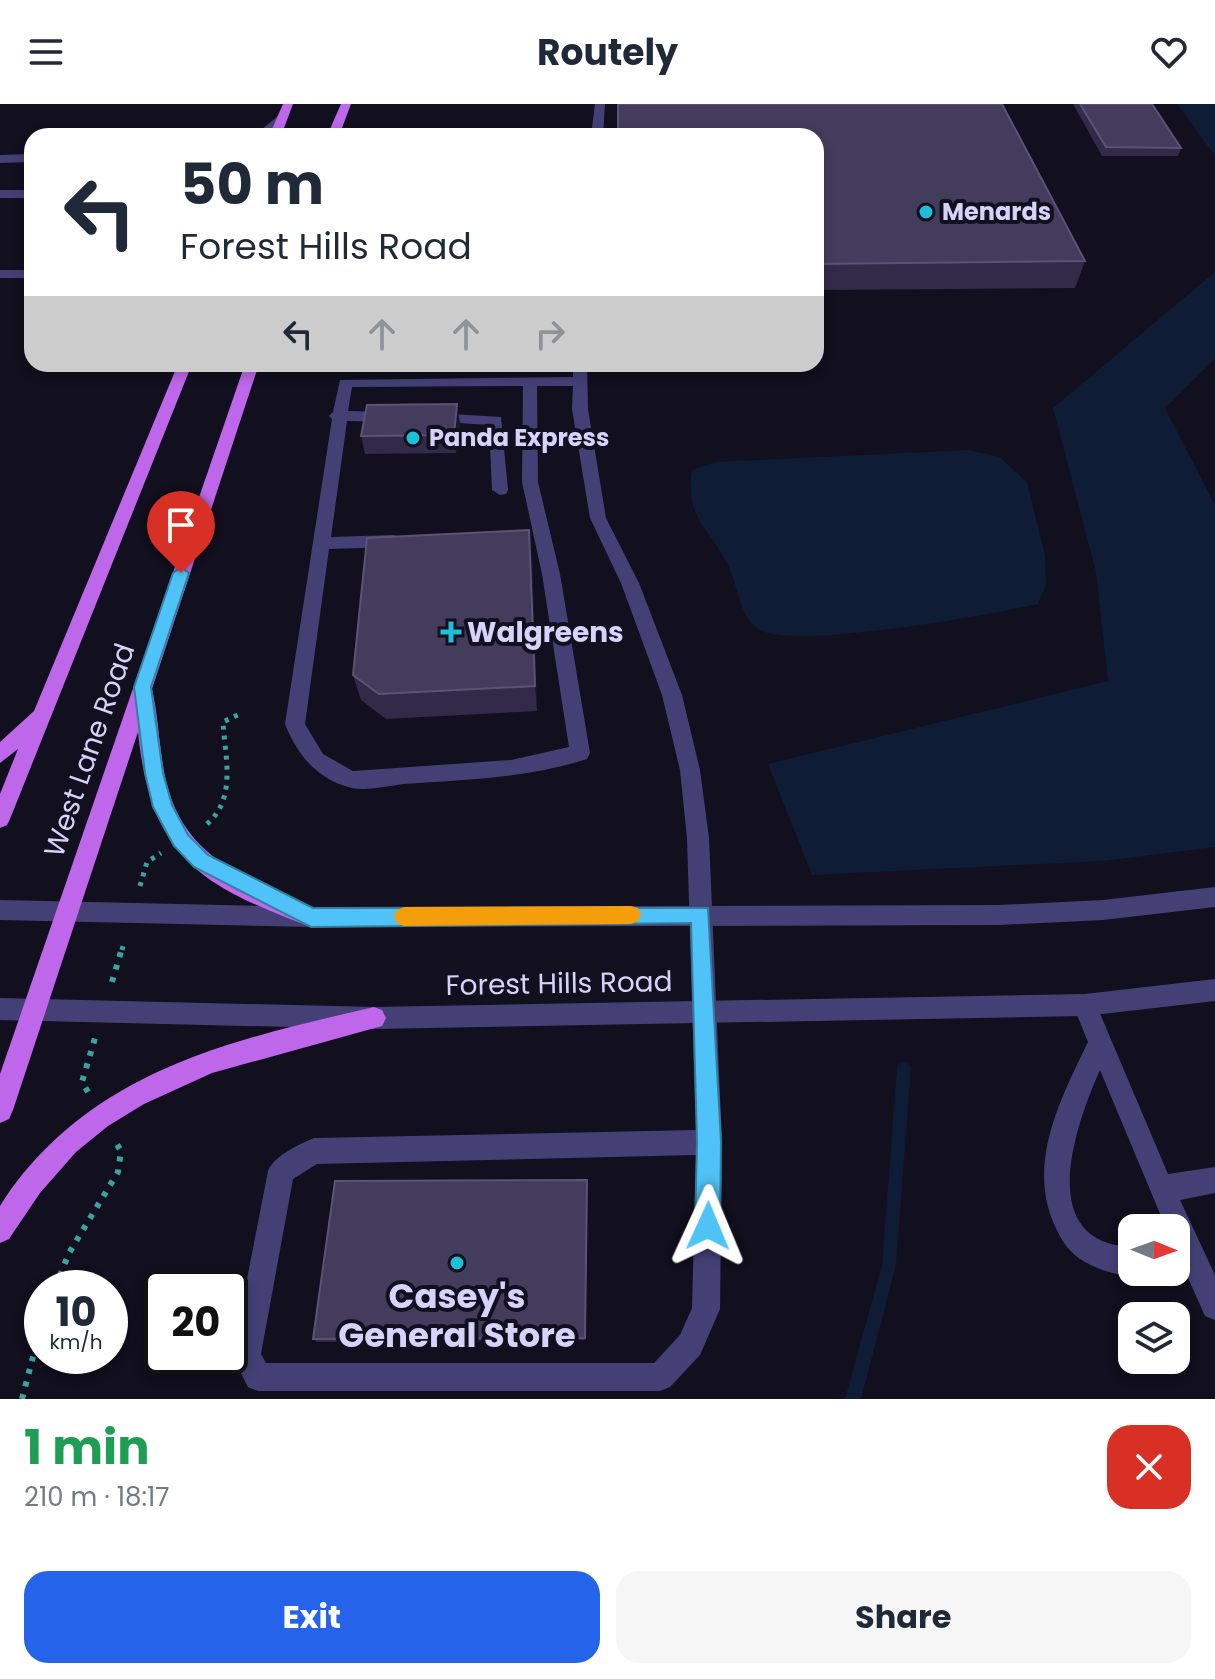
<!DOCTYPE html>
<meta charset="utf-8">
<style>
body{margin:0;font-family:Poppins,sans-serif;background:#f6f6f7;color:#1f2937;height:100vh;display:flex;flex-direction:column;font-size:30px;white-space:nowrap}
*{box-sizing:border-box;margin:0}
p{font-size:26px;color:#747a83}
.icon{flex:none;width:44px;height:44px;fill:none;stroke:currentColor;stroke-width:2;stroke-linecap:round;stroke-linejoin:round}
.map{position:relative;height:1295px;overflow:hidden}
.panel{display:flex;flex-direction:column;background:#fff;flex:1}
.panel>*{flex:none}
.guide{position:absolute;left:24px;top:24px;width:800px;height:244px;border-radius:24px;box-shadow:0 4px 12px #0003;background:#fff;color:#1f2937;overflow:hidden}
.needle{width:52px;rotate:91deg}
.tools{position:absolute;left:1118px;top:1110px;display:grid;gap:16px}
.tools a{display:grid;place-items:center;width:72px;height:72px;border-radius:16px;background:#fff;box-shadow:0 4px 12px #0003;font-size:40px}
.speed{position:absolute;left:24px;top:1166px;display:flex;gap:16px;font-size:40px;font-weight:700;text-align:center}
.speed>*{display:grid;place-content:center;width:104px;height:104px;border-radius:50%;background:#fff;box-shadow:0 4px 12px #0003;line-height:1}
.speed small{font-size:20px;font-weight:400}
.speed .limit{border:4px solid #111;border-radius:12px;background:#fff;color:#111}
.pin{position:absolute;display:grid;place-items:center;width:68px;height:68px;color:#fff;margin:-82px -34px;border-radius:50% 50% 50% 0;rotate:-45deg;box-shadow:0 0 8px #0007}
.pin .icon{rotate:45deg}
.me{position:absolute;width:88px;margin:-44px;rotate:1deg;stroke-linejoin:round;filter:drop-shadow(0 0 6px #0008)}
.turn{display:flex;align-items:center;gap:28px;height:168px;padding:0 24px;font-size:36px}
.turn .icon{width:104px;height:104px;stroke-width:2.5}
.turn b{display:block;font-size:56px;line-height:68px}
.lanes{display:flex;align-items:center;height:76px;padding:0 24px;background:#0003;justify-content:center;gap:40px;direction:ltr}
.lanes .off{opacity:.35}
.round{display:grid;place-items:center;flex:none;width:84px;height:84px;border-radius:24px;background:#f6f6f7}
.headline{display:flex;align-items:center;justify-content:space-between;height:136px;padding:0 24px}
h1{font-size:48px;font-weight:700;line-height:60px;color:#1e9e55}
.cta{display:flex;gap:16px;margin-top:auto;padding:16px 24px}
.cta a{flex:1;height:92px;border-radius:24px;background:#2563eb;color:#fff;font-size:32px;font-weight:700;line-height:92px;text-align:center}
.cta a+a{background:#f6f6f7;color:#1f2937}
header{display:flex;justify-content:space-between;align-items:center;height:104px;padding:0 24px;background:#fff;font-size:36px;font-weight:700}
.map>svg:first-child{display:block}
.water{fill:#0f1c36}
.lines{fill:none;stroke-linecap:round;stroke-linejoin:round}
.stream{fill:#0f1c36;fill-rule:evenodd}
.path-far1{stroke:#3da19f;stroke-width:5;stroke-dasharray:4 6;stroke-linecap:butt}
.path{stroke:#3da19f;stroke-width:6;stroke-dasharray:5 8;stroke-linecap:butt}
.service{fill:#444076;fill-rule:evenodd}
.tertiary{fill:#444076;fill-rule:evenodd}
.primary{fill:#be67ea;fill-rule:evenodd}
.wall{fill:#312a49}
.shaded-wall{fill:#1d1730}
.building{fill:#433c5c;stroke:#5a5375;stroke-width:2}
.route{fill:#4fc3f7;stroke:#337fa1;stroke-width:2}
.slow{fill:#f59e0b}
.poi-dot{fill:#1ec0d9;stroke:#120f1e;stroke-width:3}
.labels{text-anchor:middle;stroke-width:8;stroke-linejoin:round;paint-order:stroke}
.far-poi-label{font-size:24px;font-weight:bold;fill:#d7d2f9;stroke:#120f1e;text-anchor:start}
.poi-label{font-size:28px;font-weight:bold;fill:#d7d2f9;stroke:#120f1e;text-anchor:start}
.street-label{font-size:28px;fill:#d7d2f9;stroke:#120f1e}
.near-poi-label{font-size:34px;font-weight:bold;fill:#d7d2f9;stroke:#120f1e}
</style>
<header><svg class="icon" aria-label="menu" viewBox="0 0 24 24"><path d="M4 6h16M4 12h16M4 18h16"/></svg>Routely<svg class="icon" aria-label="heart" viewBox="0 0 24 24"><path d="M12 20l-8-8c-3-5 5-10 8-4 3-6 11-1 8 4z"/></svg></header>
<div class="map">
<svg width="1215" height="1295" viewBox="0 0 1215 1295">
<rect width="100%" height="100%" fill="#120f1e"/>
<path class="water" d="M1177,0H1215V52Z
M1215,168V254L1165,304L1215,401V743L1103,757L812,771L768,660L1108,577L1096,468L1053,304Z
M969,346L1000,353L1027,378L1045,451L1046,481L1038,500C993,510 790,547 758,525C738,511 738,480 727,459C707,420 685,415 692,366L716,358Z"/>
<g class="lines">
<path class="stream" d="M904,957L909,959L911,964L896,1161L861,1295H845L882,1161L897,964L899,959Z"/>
<path class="path-far1" d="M207,720C237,694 225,653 223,618L240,610
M140,782L147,758L161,749
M122,846L124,838"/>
<path class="path" d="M112,878L122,844
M88,988L82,978L95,934
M55,1184L69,1149L118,1068L121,1047L116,1039
M22,1295L42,1218"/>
<path class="service" d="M595,0H605L603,32H591Z
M279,11L289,13L267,32H254Z
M32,50V58L0,59V51Z
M0,86H32V94H0Z
M0,166H32V174H0Z
M573,260H587L588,305L606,414L639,479L682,591L700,666L709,734L722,1038L720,1205L700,1251L670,1283L660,1287H258L248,1283L232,1252L268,1067C275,1051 298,1041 314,1034L696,1026L687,734L680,666L662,591L621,479L590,414L572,305L573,282H537L538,378L560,470L590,649L587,655C528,674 465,676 403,680C387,682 364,688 348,683C316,674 297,650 285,620L332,315L329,312L333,308L340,276L573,273ZM523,282L522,378L542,470L569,643L511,656L353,667L323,650L305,620L329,445L394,443L403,437L394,431L331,433L347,317L390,318L398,313L390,308L348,307L352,283ZM696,1051L692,1204L680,1231L654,1259H266L261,1250L293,1075L317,1060Z
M434,309L501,313L508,386L506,390L500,391L492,386L489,321L429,317V311Z
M1085,890L1093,893L1168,1070L1215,1063V1089L1180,1096L1215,1171V1216L1205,1212L1176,1147V1124H1166L1100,966C1076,1020 1033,1139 1132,1143V1168H1138C1122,1175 1100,1166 1085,1158C1069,1149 1061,1136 1054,1120C1027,1058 1061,994 1088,938L1073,901L1077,893Z"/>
<path class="tertiary" d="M1215,783V803L1103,816L999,821L311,823L0,816V796L311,803L999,801L1103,796Z
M1215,875V897L1085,912L374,925L0,916V894L374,903L1085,890Z"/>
<path class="primary" d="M283,0H293L281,32H269Z
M341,0H351L339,32H327Z
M178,260H192L10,715L7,721L0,724V690L18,645L0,659V638L34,607Z
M245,260H259L152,585C159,615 159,647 166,677C185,758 251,775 319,806L322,813L319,820L311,823C199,781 151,753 138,628L13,1006L9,1015L0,1019V970Z
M374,903L382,906L386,914L382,922L212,969L144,1000L108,1022L76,1048L40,1089L9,1135L0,1139V1102L5,1094C93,966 232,936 374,903Z"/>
</g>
<path class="wall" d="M1073,0H1152L1181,44L1178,52H1102Z
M816,32L1085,157L1075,184L816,186Z
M460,319L456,349L365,350L361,332Z
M532,452L537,607L386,615L361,596L353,571Z
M587,1076L585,1236L317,1238L313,1235Z"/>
<path class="shaded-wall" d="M457,300L460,319L456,349L454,331Z
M529,426L532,452L537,607L535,582Z"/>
<path class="building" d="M618,0H1002L1085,157L816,160V32H618Z
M1080,0H1152L1181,44L1106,43Z
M457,300L454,331L361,332L367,301Z
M529,426L535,582L379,590L353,571L367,434Z
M587,1076L585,1234L313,1235L335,1077Z"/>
<path class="route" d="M181,463L189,469L151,583L163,669L172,701L188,731L208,751L313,804H708L721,1038L720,1122L716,1130L708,1134L699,1130L695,1122L697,1038L691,819L311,823L194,763L174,742L153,703L145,669L134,583L173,469Z"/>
<path class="slow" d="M631,802L638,804L641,811L638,817L631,820L404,822L397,819L394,813L397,806L404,803Z"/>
<g class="poi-dot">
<circle cx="926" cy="108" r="8"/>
<circle cx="413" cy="334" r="8"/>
<path d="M447 516h8v8h8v8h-8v8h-8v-8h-8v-8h8z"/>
<circle cx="457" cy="1159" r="8"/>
</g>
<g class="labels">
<g class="far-poi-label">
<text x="942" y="116">Menards</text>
<text x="429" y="342">Panda Express</text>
</g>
<g class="poi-label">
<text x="467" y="538">Walgreens</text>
</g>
<g class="street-label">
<text transform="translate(89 646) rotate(-71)" y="10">West Lane Road</text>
<text transform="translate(559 879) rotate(-1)" y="10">Forest Hills Road</text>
</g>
<g class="near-poi-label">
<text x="457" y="1204">Casey's<tspan x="457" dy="39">General Store</tspan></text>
</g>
</g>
</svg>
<div class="tools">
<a><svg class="needle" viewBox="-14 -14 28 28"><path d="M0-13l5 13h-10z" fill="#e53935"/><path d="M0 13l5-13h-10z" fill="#747a83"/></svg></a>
<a><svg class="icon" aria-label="layers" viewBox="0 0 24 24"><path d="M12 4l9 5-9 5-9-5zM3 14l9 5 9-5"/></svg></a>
</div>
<div class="speed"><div>10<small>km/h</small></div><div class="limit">20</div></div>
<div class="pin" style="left:181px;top:469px;background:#d93025"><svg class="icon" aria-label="arrive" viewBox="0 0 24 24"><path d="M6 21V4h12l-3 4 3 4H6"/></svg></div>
<svg class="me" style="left:708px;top:1122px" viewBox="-20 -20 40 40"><path d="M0-17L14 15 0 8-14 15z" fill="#4fc3f7" stroke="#fff" stroke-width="4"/></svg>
<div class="guide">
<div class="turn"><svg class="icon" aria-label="left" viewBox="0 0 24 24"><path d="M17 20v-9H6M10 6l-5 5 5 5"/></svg><div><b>50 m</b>Forest Hills Road</div></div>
<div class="lanes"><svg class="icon" aria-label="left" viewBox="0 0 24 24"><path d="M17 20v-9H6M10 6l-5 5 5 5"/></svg><svg class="icon off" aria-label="ahead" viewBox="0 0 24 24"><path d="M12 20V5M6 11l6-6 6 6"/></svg><svg class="icon off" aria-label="ahead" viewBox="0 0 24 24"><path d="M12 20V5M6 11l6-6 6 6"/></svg><svg class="icon off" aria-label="right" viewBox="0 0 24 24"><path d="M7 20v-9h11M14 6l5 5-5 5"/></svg></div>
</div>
</div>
<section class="panel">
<div class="headline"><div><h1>1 min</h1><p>210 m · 18:17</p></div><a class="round" style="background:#d93025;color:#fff"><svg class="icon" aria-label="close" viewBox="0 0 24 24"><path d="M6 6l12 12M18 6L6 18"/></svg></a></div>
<div class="cta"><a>Exit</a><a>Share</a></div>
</section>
